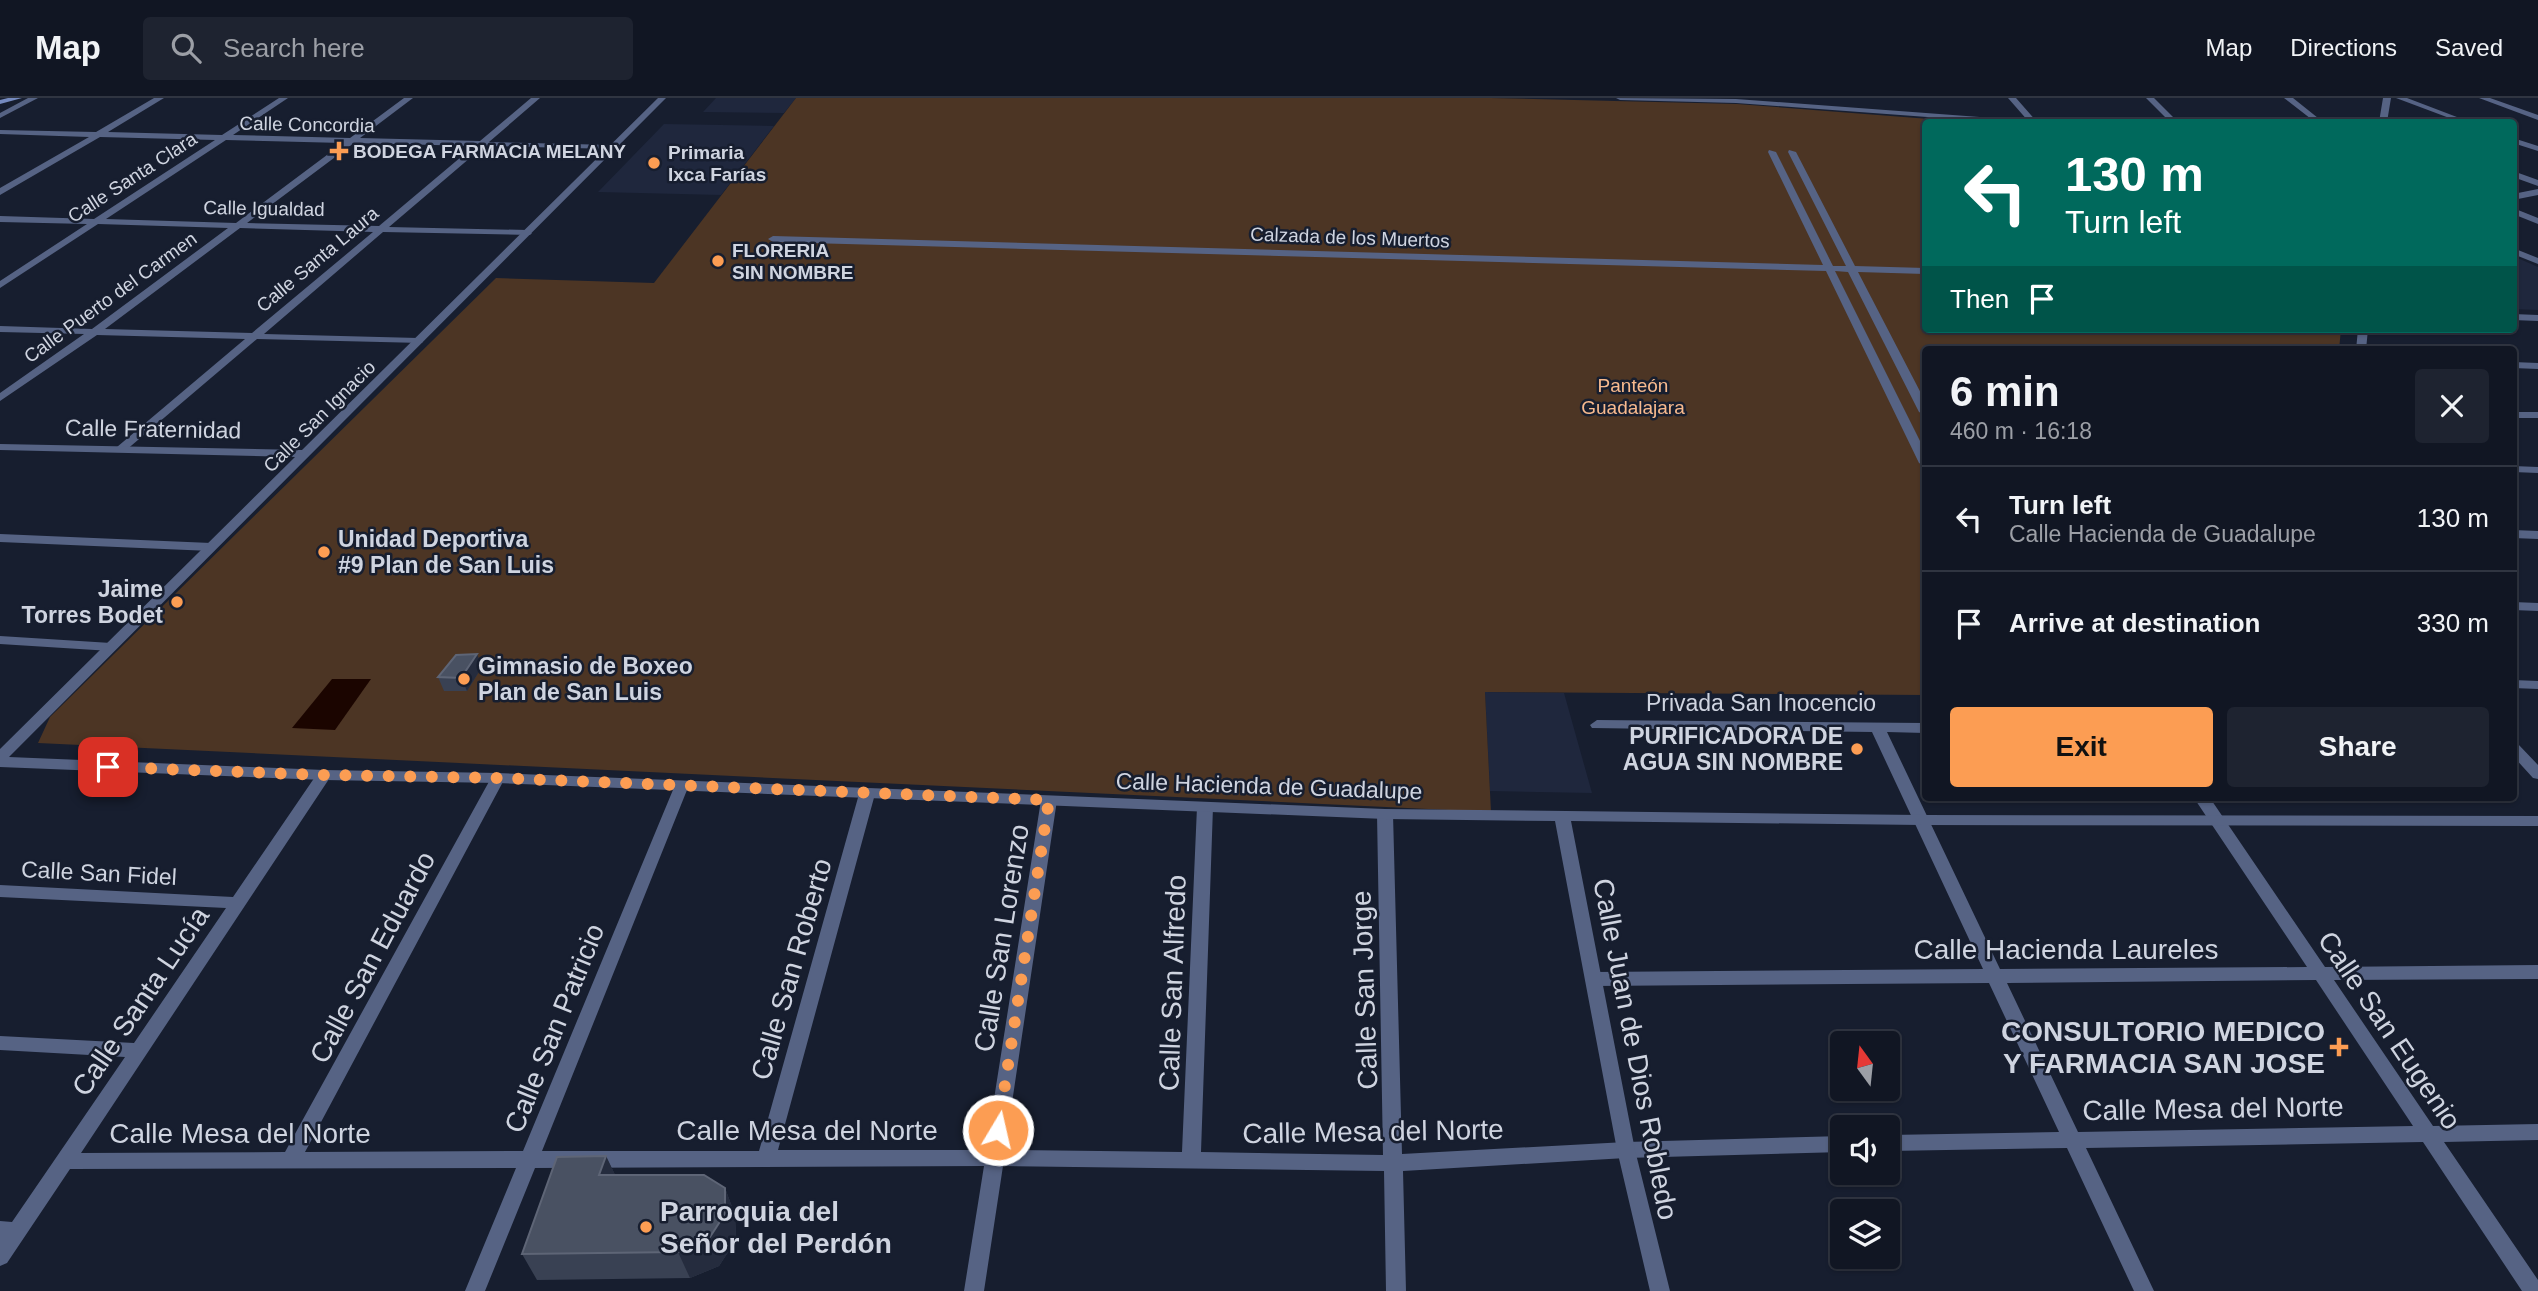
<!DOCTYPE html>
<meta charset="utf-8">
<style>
body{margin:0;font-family:Arial,sans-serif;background:#1e2330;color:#f1f3f6;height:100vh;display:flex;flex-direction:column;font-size:26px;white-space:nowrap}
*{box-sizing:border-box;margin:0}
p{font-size:23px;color:#9c9fa6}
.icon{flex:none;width:38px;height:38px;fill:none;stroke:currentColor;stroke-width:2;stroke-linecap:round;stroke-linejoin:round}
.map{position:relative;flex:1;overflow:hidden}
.drawer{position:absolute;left:1922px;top:248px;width:595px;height:455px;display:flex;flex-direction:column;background:#111623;border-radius:7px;box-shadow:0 2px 5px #0004,0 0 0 2px #303541}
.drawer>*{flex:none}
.hud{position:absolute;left:1922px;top:21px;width:595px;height:214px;border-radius:7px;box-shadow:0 2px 5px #0004,0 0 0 2px #303541;background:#00695c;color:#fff;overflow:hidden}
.needle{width:46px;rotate:345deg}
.tools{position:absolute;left:1830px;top:933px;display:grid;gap:14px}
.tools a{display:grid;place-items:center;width:70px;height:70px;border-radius:7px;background:#111623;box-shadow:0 2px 5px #0004,0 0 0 2px #303541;font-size:35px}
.pin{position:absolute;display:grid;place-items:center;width:60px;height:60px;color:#fff;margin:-30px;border-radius:14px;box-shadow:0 4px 10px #0006}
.me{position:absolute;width:77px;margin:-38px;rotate:9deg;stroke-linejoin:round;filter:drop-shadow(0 0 5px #0008)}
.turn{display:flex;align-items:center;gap:24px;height:147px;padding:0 28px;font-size:32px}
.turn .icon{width:91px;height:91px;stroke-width:2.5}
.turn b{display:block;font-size:49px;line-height:60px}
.then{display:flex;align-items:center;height:66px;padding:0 28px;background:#0003;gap:14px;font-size:26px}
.round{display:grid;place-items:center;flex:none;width:74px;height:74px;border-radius:7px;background:#1e2330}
.overview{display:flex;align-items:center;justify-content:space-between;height:119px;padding:0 28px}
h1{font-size:42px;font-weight:600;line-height:52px}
.primary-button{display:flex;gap:14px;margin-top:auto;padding:14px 28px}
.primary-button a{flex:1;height:80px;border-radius:7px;background:#fc9d53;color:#111;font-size:28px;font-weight:600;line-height:80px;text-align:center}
.primary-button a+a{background:#1e2330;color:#f1f3f6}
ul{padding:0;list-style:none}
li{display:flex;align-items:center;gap:21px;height:105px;padding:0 28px;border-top:2px solid #303541}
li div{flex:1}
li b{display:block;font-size:26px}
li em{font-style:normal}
header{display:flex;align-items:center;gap:42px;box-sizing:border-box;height:98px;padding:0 35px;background:#111623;border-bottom:2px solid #303541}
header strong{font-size:33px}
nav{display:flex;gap:38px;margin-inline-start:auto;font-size:24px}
.search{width:490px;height:63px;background:#1e2330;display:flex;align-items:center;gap:18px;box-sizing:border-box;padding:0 24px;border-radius:7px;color:#9c9fa6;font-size:26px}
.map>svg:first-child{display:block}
.built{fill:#1f273d}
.green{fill:#4c3524}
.water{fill:#1b0500}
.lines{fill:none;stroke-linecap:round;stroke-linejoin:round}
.minor{fill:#566384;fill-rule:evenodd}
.tertiary{fill:#566384;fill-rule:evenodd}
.secondary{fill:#758abf;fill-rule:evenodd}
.wall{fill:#394153}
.shaded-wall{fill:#252c3e}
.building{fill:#495162;stroke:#5e6576;stroke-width:2}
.route{stroke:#fc9d53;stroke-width:12;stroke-dasharray:0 21.6}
.poi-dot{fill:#fc9d53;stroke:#171e2f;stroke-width:2.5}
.labels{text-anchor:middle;stroke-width:5;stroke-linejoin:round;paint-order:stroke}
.far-street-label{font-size:19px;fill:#cfd4e0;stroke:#171e2f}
.far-poi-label{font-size:19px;font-weight:bold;fill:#cfd4e0;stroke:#171e2f;text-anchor:start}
.far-park-label{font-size:19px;fill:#f8ba8e;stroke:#171e2f}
.street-label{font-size:23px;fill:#cfd4e0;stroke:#171e2f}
.poi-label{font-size:23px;font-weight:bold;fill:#cfd4e0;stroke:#171e2f;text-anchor:start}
.near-street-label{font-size:28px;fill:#cfd4e0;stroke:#171e2f}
.near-poi-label{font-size:28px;font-weight:bold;fill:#cfd4e0;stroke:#171e2f;text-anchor:end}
</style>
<header>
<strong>Map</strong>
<div class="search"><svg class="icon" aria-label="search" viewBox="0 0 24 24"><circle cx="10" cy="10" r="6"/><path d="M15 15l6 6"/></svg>Search here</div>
<nav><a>Map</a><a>Directions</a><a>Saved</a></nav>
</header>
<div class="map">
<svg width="2538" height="1193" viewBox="0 0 2538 1193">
<rect width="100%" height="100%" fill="#171e2f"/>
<path class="built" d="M716,0H796L784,15L703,14Z
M664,26L774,28L721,97L598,94Z
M2513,158L2538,169V212L2513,211Z
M1485,594L1564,595L1592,695L1490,693Z"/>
<path class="green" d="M796,0H1490L1737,6L1968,24H1925V231H2341L2339,252H1925V597L1485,594L1491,714L38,645L50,619L496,180L654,185Z"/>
<path class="water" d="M332,581H371L335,632L292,630Z"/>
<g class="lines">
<path class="minor" d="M28,0H38L0,20V15Z
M154,0H164L108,34L222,37L279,0H288L233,37L350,40L404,0H413L360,40L480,43L531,0H540L489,44L613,47L617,49L613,51L484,48L389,129L527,132L532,135L530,137L383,134L264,236L418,240L423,243L422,245L257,241L125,353L121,354L115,351L117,349L245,241L97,237L0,303V295L84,236L0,234V228L92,231L228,130L98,126L0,190V183L87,126L0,124V118L94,121L215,42L100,39L0,97V90L89,39L0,36V32L96,34ZM226,42L343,45L236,125L106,121ZM354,45L474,48L379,128L247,125ZM240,130L373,134L252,235L105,231Z
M1616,0L1736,1L2020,22L2024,24H1995L1736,5L1620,2Z
M2008,0H2016L2037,24H2029Z
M2146,0H2154L2178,24H2170Z
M2284,0H2293L2323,24H2315Z
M2396,0H2407L2470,24H2460Z
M2479,0H2490L2538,17V22Z
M2513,40L2538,48V53L2513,45Z
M1769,52L1776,54L1833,168H1846L1788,54L1789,52L1796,54L1855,168L1925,170V176L1858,174L1925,303V317L1919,314L1848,174L1835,173L1925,353V368L1919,365L1826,173L773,144L768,141L773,138L1823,167L1768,54Z
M2513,73L2538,82V88L2513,79Z
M2538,91V97L2513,102V96Z
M2513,110L2538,120V126L2513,116Z
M2513,150L2538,160V166L2513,156Z
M2513,216L2538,217V223L2513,222Z
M2513,264L2538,265V271L2513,270Z
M2513,314H2538V320H2513Z
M2513,368L2538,369V375L2513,374Z
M0,436L211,445L217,449L211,453L0,444Z
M2513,504L2538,505V513L2513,512Z
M0,538L111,545L118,549L111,553L0,546Z
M2513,582L2538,583V591L2513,590Z
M1597,622L1925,625V635L1887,634L2000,871L2307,869L2194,700H2210L2325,869L2538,867V881L2334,882L2433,1028L2538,1026V1042L2444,1044L2538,1182V1193H2522L2423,1044L2086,1050L2154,1193H2134L2067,1050L1888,1053V1037L2059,1034L1989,885L1594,888L1588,886L1585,881L1588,876L1594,874L1983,871L1872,634L1592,630L1590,627ZM2316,882L2413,1028L2078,1034L2007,885Z
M324,672L331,677L329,681L81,1055L285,1054L491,680L498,675L505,680L305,1054L523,1053L675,687L677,683H687L689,687L542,1053H759L859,696L862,692H872L875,696L778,1052H986L1041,702L1044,698H1054L1057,702L1005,1052L1182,1054L1197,709L1200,705H1210L1213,709L1201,1054L1383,1057L1377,716L1380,712H1390L1393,716L1402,1056L1626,1044L1843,1038V1054L1626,1060L1403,1073L1406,1193H1386L1384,1073L1003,1068L984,1193H964L984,1068L535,1070L485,1193H465L516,1070L70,1071L7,1165L0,1168V1123L12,1124L125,959L0,952V938L134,945L226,810L0,799V787L233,799L319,673Z"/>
<path class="tertiary" d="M658,0H666L9,659L324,672L498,675L1385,711L1921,717L2538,718V728L1921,727L1571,723L1635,1052L1670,1193H1650L1617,1052L1555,723L1385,721L498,685L324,682L0,669V651L295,359L0,352V346L302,352Z
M2383,0H2391L2387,24H2379Z
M2358,231H2368L2366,252H2356Z
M2513,432L2538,433V441L2513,440Z
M2513,644L2518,646L2538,667V681L2533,680L2513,658Z"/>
<path class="secondary" d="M8,0H22L0,6V2Z"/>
</g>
<path class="wall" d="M477,556L482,569L467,593H444L438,579Z
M606,1058L615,1077L725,1090L735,1117L736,1142L719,1168L690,1180L537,1182L522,1156Z"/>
<path class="shaded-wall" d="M477,556L482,569L467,593L461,580Z
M606,1058L619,1085L599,1077Z
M725,1090L735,1117L736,1142L719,1168L690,1180L678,1154Z"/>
<path class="building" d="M477,556L461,580L438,579L456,557Z
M606,1058L599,1077H704L725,1090V1116L708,1142L678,1154L522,1156L557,1059Z"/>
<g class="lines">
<path class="route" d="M108,669L324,677L498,680L1049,702L998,1032"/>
</g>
<g class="poi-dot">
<path d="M335.5 42.5h7v7h7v7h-7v7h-7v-7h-7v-7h7z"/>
<circle cx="654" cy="65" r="7"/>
<circle cx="718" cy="163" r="7"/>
<circle cx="324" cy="454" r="7"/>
<circle cx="177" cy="504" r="7"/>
<circle cx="464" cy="581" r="7"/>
<circle cx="1857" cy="651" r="7"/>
<path d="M2335.5 938.5h7v7h7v7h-7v7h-7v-7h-7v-7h7z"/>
<circle cx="646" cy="1129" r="7"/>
</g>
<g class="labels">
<g class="far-street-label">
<text transform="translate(307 26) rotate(1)" y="7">Calle Concordia</text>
<text transform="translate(132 79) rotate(-33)" y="7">Calle Santa Clara</text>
<text transform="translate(264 110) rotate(1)" y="7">Calle Igualdad</text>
<text transform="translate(1350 139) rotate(2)" y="7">Calzada de los Muertos</text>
<text transform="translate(317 161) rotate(-40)" y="7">Calle Santa Laura</text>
<text transform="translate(110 199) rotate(-36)" y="7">Calle Puerto del Carmen</text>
<text transform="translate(319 318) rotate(-45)" y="7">Calle San Ignacio</text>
</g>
<g class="far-poi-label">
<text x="353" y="60">BODEGA FARMACIA MELANY</text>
<text x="668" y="61">Primaria<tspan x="668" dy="22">Ixca Farías</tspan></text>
<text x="732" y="159">FLORERIA<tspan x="732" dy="22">SIN NOMBRE</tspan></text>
</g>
<g class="far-park-label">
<text x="1633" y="294">Panteón<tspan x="1633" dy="22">Guadalajara</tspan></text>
</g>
<g class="street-label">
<text transform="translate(153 331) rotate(1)" y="8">Calle Fraternidad</text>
<text x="1761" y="613">Privada San Inocencio</text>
<text transform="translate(1269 688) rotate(2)" y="8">Calle Hacienda de Guadalupe</text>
<text transform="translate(99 775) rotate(3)" y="8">Calle San Fidel</text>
</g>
<g class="poi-label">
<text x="338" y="449">Unidad Deportiva<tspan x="338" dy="26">#9 Plan de San Luis</tspan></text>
<text x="163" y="499" text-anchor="end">Jaime<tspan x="163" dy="26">Torres Bodet</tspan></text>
<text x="478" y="576">Gimnasio de Boxeo<tspan x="478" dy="26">Plan de San Luis</tspan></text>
<text x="1843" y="646" text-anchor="end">PURIFICADORA DE<tspan x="1843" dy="26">AGUA SIN NOMBRE</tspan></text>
</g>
<g class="near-street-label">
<text transform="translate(1001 840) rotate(-81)" y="10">Calle San Lorenzo</text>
<text x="2066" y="861">Calle Hacienda Laureles</text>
<text transform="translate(372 859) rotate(-62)" y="10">Calle San Eduardo</text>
<text transform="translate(791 871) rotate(-74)" y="10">Calle San Roberto</text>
<text transform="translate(1172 885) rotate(-88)" y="10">Calle San Alfredo</text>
<text transform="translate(1364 892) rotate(-92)" y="10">Calle San Jorge</text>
<text transform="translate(140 903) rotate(-56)" y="10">Calle Santa Lucía</text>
<text transform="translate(554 930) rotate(-68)" y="10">Calle San Patricio</text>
<text transform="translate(2390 932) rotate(56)" y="10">Calle San Eugenio</text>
<text transform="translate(1636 951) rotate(79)" y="10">Calle Juan de Dios Robledo</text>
<text transform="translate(2213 1010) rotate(-1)" y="10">Calle Mesa del Norte</text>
<text x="807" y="1042">Calle Mesa del Norte</text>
<text transform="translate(1373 1033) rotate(-1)" y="10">Calle Mesa del Norte</text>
<text x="240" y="1045">Calle Mesa del Norte</text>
</g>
<g class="near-poi-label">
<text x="2325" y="943">CONSULTORIO MEDICO<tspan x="2325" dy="32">Y FARMACIA SAN JOSE</tspan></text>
<text x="660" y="1123" text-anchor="start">Parroquia del<tspan x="660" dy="32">Señor del Perdón</tspan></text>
</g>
</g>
</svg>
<div class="tools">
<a><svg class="needle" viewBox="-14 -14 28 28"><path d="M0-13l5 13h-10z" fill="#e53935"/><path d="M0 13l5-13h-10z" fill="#9c9fa6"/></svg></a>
<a><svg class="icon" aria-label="sound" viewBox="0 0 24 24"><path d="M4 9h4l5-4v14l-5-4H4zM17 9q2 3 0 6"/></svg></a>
<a><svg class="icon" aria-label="layers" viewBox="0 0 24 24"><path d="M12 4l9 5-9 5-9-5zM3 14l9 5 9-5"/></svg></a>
</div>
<div class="pin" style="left:108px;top:669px;background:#d93025"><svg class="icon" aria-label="arrive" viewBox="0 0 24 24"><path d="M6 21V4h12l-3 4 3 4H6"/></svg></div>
<svg class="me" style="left:998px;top:1032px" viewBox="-20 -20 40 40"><circle r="17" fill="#fc9d53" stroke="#fff" stroke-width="3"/><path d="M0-11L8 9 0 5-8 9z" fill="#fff"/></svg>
<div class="hud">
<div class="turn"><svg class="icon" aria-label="left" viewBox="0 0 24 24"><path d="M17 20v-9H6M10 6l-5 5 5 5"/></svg><div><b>130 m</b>Turn left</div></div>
<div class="then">Then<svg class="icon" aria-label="arrive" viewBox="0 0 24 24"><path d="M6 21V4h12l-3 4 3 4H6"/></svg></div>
</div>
<section class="drawer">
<div class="overview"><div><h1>6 min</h1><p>460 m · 16:18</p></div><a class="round"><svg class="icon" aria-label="close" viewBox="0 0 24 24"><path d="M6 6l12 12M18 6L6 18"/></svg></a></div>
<ul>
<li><svg class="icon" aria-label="left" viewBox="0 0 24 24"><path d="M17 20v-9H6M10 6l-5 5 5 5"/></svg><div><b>Turn left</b><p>Calle Hacienda de Guadalupe</p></div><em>130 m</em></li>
<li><svg class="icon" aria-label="arrive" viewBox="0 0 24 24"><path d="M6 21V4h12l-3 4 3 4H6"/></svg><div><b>Arrive at destination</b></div><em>330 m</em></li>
</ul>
<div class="primary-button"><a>Exit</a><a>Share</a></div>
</section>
</div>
